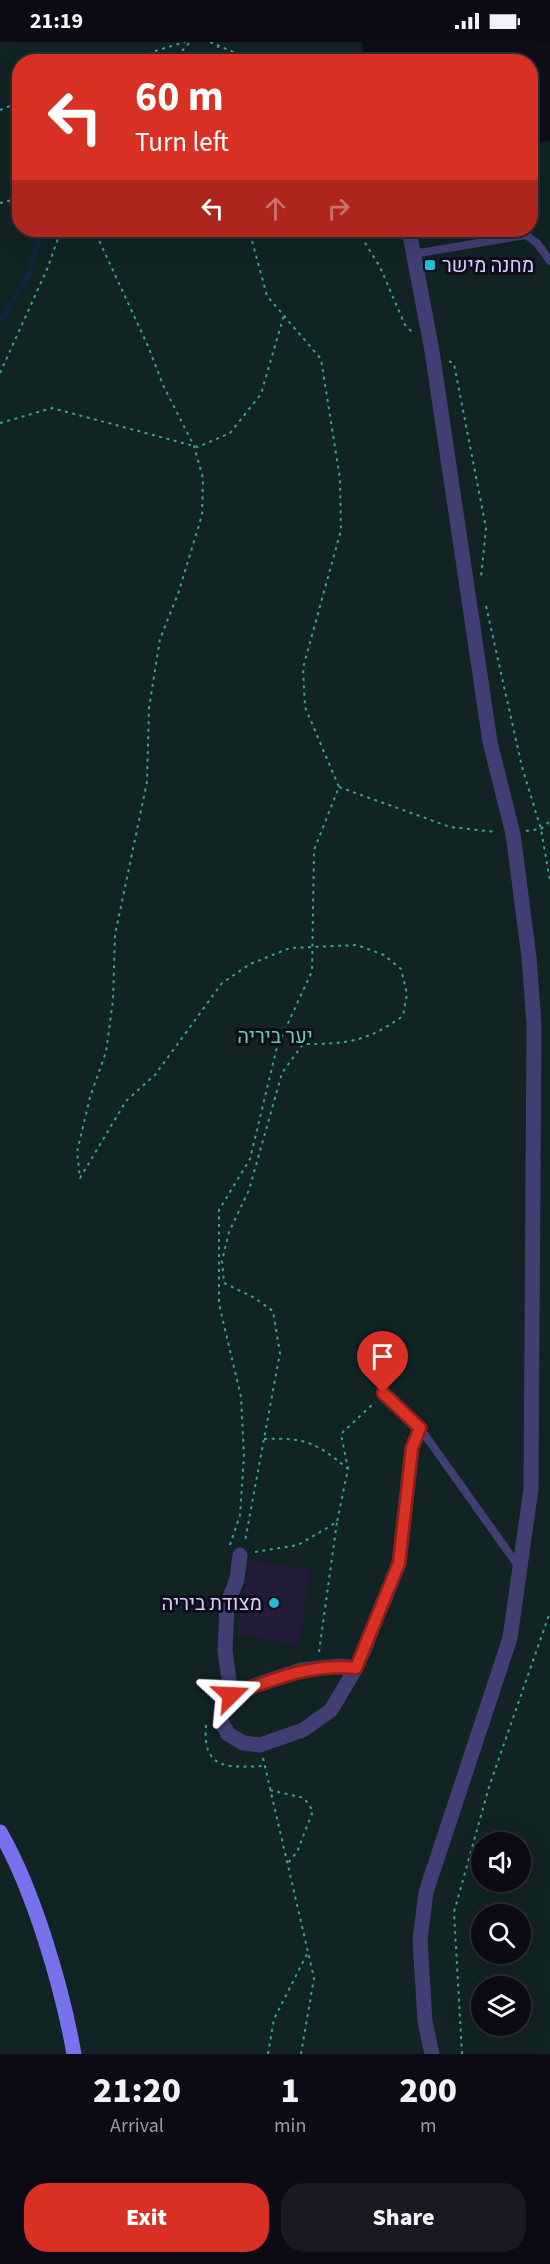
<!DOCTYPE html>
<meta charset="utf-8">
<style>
body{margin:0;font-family:"Source Sans 3",Heebo,sans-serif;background:#1a1822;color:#f1f3f6;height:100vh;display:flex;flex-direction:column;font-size:22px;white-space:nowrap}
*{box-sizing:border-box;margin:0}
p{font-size:20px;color:#9a9aa0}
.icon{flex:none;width:33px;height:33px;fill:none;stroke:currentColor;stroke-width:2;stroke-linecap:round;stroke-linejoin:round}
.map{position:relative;height:2012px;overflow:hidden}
.panel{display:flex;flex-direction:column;background:#0c0a14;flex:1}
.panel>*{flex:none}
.hud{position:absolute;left:12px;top:12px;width:526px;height:183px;border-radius:24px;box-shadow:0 6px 24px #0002,0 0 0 2px #2c2b34;background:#d93025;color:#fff;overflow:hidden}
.fabs{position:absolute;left:471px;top:1790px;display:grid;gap:12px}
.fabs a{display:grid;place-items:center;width:60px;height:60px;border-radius:50%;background:#0c0a14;box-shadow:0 6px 24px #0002,0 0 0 2px #2c2b34;font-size:30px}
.pin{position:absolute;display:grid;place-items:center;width:51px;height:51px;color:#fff;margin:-62px -26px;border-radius:50% 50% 50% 0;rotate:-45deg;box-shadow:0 0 6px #0007}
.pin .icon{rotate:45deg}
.me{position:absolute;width:66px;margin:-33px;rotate:69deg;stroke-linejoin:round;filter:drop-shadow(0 0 4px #0008)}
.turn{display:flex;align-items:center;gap:21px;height:126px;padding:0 24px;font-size:27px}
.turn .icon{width:78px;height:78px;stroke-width:2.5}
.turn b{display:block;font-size:42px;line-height:51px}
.lanes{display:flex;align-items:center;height:57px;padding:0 24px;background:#0003;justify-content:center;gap:30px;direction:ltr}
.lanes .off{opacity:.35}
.eta{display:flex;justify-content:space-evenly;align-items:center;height:102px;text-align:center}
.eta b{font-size:36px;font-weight:800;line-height:42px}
.button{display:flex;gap:12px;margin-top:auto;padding:12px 24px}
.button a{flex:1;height:69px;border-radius:24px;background:#d93025;color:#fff;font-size:24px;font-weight:800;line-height:69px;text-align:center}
.button a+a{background:#1a1822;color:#f1f3f6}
.status{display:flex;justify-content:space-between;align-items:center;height:42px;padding:0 30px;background:#0c0a14;direction:ltr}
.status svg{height:16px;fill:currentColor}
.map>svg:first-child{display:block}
.green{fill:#112323;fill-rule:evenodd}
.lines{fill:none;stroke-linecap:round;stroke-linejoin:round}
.stream{stroke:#13243d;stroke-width:4.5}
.building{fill:#221c39}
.path{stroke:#3c9e99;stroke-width:2;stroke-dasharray:3 4.5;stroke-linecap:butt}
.lane{stroke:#413e73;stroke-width:8}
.street{stroke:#413e73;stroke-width:15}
.secondary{stroke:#7671ec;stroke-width:15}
.route-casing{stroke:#8d1f18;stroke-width:15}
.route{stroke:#d93025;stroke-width:10}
.poi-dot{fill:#1dbfd5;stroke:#100d1a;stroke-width:2}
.labels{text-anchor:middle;stroke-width:6;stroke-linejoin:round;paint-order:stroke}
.poi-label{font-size:20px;fill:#d3cdf8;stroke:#100d1a;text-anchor:start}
.park-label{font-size:20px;fill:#64cdb5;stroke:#100d1a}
</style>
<div class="status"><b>21:19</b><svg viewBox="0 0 49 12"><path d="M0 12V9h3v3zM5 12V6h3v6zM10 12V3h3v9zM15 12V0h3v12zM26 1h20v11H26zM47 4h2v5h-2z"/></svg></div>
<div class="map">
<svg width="550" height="2012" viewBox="0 0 550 2012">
<rect width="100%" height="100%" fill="#100d1a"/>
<path class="green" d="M0,0H362L365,19L20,20V188H531V102L550,99V2012H0ZM482,1800H520V1839H482ZM482,1872H520V1911H482ZM482,1944H520V1983H482Z"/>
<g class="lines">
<path class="stream" d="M0,280L29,232L41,188"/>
</g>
<path class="building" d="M249,1518L311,1528L299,1603L237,1593Z"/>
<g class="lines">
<path class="path" d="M210,0L257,20
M119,20L185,0
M172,20L190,0
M213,20L219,2
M0,68L20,60
M0,161L20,156
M90,188L97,194L148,304L163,343L194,404L203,436L202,473L178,552L160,597L149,666L147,740L115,893L113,958L106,1010L90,1055L77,1110L80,1136L126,1059L155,1033L222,941L250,922L290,906L357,903L384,913L401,927L407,952L403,974C366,1000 347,1002 303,1002L282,1031L249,1148L229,1190L222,1219L224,1241L253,1255L273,1269L280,1311L245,1499
M357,188L380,225L405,283L414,292
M449,319L454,322L486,486L481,535
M0,331L48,225L61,188
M0,381L52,366L198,405L230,391L261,352L284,273
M486,564L522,725L541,787L550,839
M339,745L450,785L496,790
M526,789L541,787L550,779
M264,1397C305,1395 317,1401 348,1427
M230,1503L240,1473L244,1414L241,1355L219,1262V1168L250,1117L277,1005L312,929L314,808L339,745L305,665L303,626L341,488L340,437L321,317L267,254L249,188
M255,1510L298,1503L337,1480L348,1427L341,1392L375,1360
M319,1610L337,1480
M206,1683C202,1730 230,1725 265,1724
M263,1716L314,1936L301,2012
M270,1748L304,1756L313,1769L297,1810L288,1821
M268,2012L274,1977L308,1910
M462,2012L454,1870L489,1745L550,1570"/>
<path class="lane" d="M413,212L526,193L537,201L550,219
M383,1351L420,1386L519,1525"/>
<path class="street" d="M409,188L432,309L490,700L513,792L529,915L534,982L531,1447L510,1596L426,1850L420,1898L425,1980L432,2012
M367,1601L356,1626L331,1668L303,1688L260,1703L243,1701L228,1692L220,1677L222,1663L231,1653L256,1643L301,1628L339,1624L356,1626L399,1522L412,1406L420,1386
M231,1653L225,1609L227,1563L237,1537L240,1513"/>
<path class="secondary" d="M0,1790C34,1849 62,1945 74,2012"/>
</g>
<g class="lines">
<defs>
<path id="route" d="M231,1653C272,1638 311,1621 356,1626L399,1521L412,1406L420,1386L383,1351"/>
</defs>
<use href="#route" class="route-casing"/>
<use href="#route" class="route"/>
</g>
<g class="poi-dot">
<rect x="424" y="217" width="12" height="12" rx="3"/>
<circle cx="274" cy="1561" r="6"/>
</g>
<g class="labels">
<g class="poi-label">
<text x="442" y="230">מחנה מישר</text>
<text x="262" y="1568" text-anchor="end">מצודת ביריה</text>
</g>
<g class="park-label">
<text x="275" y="1001">יער ביריה</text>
</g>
</g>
</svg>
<div class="fabs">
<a><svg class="icon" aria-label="sound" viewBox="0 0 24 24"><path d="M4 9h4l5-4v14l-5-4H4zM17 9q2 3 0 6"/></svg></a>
<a><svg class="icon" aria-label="search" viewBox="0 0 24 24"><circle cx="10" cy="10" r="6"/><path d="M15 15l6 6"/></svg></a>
<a><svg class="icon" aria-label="layers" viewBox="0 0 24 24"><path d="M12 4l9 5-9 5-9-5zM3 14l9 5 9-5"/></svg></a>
</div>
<div class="pin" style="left:383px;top:1351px;background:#d93025"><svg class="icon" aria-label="arrive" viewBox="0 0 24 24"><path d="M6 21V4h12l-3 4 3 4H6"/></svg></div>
<svg class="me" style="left:231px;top:1653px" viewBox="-20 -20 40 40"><path d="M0-17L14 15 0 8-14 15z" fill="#d93025" stroke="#fff" stroke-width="4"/></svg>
<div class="hud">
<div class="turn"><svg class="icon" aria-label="left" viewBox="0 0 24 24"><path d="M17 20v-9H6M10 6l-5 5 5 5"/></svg><div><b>60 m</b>Turn left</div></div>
<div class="lanes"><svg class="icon" aria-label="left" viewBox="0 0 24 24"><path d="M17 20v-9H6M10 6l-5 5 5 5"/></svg><svg class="icon off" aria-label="ahead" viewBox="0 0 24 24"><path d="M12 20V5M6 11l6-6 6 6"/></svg><svg class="icon off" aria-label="right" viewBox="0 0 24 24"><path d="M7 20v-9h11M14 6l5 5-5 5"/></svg></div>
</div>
</div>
<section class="panel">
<div class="eta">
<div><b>21:20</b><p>Arrival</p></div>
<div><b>1</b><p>min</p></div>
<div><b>200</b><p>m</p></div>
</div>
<div class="button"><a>Exit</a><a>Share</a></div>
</section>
